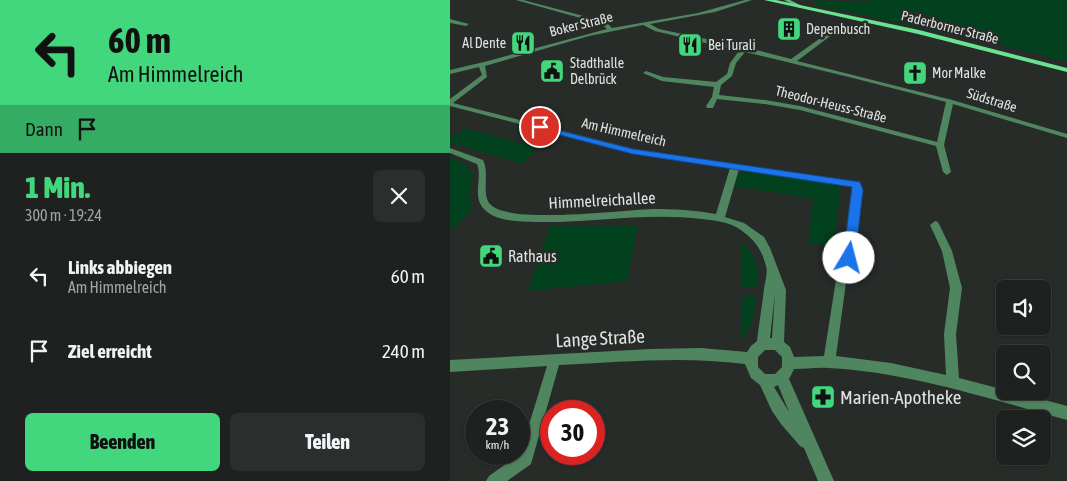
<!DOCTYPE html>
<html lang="de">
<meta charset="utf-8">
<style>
body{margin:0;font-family:"Asap Condensed",sans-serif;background:#2b2e2c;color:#f1f3f6;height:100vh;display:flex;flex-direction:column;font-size:19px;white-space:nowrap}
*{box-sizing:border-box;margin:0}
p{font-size:16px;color:#a1a3a4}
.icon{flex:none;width:28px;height:28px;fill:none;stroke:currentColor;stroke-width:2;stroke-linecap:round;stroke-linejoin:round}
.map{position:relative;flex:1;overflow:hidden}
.drawer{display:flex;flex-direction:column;background:#1e211f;width:450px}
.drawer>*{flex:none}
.top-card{background:#42d77c;color:#111;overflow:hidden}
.fabs{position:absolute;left:546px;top:280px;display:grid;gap:10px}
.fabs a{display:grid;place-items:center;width:55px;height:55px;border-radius:8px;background:#1e211f;box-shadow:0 1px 4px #0004,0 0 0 1px #3c3e3d;font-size:25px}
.speed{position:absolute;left:15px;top:400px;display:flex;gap:10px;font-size:25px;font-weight:700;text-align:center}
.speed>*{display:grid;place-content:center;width:65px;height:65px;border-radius:50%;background:#1e211f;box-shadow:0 1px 4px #0004,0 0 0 1px #3c3e3d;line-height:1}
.speed small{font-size:12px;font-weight:400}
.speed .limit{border:8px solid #d22;background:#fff;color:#111}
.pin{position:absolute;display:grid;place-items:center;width:42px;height:42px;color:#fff;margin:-21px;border:2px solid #fff;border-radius:50%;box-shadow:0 1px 5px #0007}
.me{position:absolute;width:55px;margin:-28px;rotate:8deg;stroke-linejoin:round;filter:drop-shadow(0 0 4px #0008)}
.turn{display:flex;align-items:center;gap:18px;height:105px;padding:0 25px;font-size:22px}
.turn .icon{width:65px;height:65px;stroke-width:2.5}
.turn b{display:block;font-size:35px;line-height:42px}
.then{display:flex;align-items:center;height:48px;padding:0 25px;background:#0003;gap:10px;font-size:19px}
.round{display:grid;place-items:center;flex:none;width:52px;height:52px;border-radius:8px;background:#2b2e2c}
.headline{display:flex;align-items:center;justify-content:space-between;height:85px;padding:0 25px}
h1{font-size:30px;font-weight:800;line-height:38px;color:#42d77c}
.action{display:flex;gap:10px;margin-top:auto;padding:10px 25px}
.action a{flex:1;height:58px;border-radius:8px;background:#42d77c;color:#111;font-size:20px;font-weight:800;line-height:58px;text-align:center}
.action a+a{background:#2b2e2c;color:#f1f3f6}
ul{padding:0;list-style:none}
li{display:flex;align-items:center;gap:15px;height:75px;padding:0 25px}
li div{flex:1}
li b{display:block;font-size:19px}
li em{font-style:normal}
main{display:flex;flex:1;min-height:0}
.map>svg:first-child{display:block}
.green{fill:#02411e}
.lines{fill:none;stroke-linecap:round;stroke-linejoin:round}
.street{fill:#50865f;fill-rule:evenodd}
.secondary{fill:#5fba7b;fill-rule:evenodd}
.primary{fill:#69e291;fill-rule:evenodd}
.route{fill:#1a73e8;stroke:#114b97}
.labels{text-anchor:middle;stroke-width:5;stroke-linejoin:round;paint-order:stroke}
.far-street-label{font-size:14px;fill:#e0e3e1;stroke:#282c29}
.far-poi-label{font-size:14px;fill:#e0e3e1;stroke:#282c29;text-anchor:start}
.street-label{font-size:16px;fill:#e0e3e1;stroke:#282c29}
.poi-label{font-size:16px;fill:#e0e3e1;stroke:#282c29;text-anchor:start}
.near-street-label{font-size:19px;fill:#e0e3e1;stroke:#282c29}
.near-poi-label{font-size:19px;fill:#e0e3e1;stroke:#282c29;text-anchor:start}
</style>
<main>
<section class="drawer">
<div class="top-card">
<div class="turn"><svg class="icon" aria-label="left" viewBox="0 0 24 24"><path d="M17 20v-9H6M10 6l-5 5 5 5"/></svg><div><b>60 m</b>Am Himmelreich</div></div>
<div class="then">Dann<svg class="icon" aria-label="arrive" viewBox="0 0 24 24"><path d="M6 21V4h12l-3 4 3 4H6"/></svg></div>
</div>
<div class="headline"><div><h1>1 Min.</h1><p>300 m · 19:24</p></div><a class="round"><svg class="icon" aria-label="close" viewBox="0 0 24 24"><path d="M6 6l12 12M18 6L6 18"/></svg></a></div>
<ul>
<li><svg class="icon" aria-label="left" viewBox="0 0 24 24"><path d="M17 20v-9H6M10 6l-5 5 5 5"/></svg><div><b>Links abbiegen</b><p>Am Himmelreich</p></div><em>60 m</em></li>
<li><svg class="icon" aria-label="arrive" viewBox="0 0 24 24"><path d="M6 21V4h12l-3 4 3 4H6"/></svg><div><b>Ziel erreicht</b></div><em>240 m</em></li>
</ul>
<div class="action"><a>Beenden</a><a>Teilen</a></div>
</section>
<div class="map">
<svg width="617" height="481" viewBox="0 0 617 481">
<rect width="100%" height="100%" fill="#282c29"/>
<path class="green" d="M366,0L419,2L420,0H617V62L538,41L537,43L362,4Z
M16,128L88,148L73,164L0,143V138Z
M0,158C38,170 14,185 22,211L0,231Z
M294,172L391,185L384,246L358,243L363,199L284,186L287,175Z
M188,225L177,281L78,291L100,226Z
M289,240C308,256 308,265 308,288H292L291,250Z
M293,296H306C304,314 304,326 290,339Z"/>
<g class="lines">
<path class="street" d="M66,0H73L156,22L162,28L248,13L295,0H302L265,12L200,24L209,29L294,47L341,59L379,32H383V34L347,61L502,100L617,134V138L503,104L494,145L501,172L497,175L493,172L486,146L350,110L315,104L267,99L263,108H257L256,106L262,97L264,87L212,81L193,73L196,71L213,77L266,82L277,74L280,63L289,51L205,31L193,25L139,36L35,66L37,77L3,103L183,149L410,182L412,190L404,258L398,268L386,356L441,363L496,375L494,334L500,288L492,251L480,225L485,221L488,222L502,251L512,288L506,334L509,378L555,390V391H561L617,406V420C539,399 459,372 378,368C367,367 355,369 344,369L339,379L384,481H368L354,448L350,446L331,424L322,411L310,385L301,378L295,364C234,356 171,362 109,365L81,464L57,481H36L39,476L70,454L97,366L0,372V360L201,349L251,348L297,352L301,346L307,341C309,324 312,306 314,289C315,282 318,273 316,266C312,249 303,238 288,228C278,222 263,220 252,219C196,212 141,223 86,222C70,221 47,222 35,210C21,197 33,179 27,164L0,153V148L33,160C40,174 31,194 40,204C58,225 172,210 202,209C223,209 245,210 266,214L280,168L183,153L0,106V99L32,75L29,67L0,74V70L38,61L157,29L152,24ZM295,52L403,78L496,102L487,142L350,106L315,100L269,95L271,85L282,76L286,63ZM289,169L403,186L394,257L388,267L374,356L344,357L340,347L334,342L336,290L320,248L314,237L294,223L275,217ZM325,293L322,338H320ZM315,350H325L332,357V367L325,374H315L308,367V357ZM328,385L339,412L324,387Z
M0,19L19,24L16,26L0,23Z"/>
<path class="secondary" d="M334,0H340L354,7L350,8Z"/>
<path class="primary" d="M314,0H326L469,30L617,68V72L468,34Z"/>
</g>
<path class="route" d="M87,125L183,149L410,182L413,190L405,258L403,261H395L393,258L402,187L183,154L87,129Z"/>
<defs>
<symbol id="building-square" viewBox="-11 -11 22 22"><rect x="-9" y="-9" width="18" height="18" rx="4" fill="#42d77c" stroke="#282c29"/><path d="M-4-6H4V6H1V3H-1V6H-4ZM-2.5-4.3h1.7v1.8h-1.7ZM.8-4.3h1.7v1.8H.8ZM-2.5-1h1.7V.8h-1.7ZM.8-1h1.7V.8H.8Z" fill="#111"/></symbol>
<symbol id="restaurant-square" viewBox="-11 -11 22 22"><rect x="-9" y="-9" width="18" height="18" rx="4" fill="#42d77c" stroke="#282c29"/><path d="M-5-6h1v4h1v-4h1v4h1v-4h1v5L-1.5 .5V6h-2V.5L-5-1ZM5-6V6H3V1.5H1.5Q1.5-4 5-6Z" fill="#111"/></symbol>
<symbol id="civic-square" viewBox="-11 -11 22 22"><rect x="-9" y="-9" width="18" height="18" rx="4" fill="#42d77c" stroke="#282c29"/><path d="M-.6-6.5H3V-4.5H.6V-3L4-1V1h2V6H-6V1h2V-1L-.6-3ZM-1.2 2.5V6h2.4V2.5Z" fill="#111"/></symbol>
<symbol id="church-square" viewBox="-11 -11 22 22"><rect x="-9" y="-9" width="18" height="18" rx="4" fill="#42d77c" stroke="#282c29"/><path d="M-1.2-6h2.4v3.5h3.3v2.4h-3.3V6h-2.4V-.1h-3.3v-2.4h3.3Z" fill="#111"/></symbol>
<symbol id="pharmacy-square" viewBox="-11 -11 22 22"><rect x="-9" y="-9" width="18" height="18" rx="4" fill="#42d77c" stroke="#282c29"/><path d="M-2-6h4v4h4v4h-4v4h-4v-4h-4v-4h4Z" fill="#111"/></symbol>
</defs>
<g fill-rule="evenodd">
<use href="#building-square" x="325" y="15" width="28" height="28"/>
<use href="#restaurant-square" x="59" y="29" width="28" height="28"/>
<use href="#restaurant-square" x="226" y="31" width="28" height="28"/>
<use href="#civic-square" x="88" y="57" width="28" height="28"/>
<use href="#church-square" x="451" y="59" width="28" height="28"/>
<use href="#civic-square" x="27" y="242" width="28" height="28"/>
<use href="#pharmacy-square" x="359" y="383" width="28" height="28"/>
</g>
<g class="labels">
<g class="far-street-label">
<text transform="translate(131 24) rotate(-14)" y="5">Boker Straße</text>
<text transform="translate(500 27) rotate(14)" y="5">Paderborner Straße</text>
<text transform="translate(542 100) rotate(17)" y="5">Südstraße</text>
<text transform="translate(381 104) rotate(14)" y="5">Theodor-Heuss-Straße</text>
<text transform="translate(174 132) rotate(13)" y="5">Am Himmelreich</text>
</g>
<g class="far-poi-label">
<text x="356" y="34">Depenbusch</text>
<text x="56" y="48" text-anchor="end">Al Dente</text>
<text x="258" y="50">Bei Turali</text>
<text x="120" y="68">Stadthalle<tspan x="120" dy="16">Delbrück</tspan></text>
<text x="482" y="78">Mor Malke</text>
</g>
<g class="street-label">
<text transform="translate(152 200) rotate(-3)" y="6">Himmelreichallee</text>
</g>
<g class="poi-label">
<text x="58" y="262">Rathaus</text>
</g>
<g class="near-street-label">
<text transform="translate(150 338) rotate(-3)" y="7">Lange Straße</text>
</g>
<g class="near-poi-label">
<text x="390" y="404">Marien-Apotheke</text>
</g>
</g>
</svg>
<div class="fabs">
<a><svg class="icon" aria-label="sound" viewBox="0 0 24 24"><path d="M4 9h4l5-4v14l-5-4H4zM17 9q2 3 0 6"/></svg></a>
<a><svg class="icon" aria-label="search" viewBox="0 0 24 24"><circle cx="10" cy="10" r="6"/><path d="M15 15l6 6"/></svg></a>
<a><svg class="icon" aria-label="layers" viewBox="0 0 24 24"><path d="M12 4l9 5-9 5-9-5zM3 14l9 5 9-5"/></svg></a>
</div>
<div class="speed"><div>23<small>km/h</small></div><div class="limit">30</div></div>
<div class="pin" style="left:90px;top:127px;background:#d93025"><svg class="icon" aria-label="arrive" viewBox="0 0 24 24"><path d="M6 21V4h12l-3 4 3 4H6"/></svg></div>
<svg class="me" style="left:399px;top:258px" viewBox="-20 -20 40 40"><circle r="19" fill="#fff"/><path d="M0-13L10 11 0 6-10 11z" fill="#1a73e8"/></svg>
</div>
</main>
